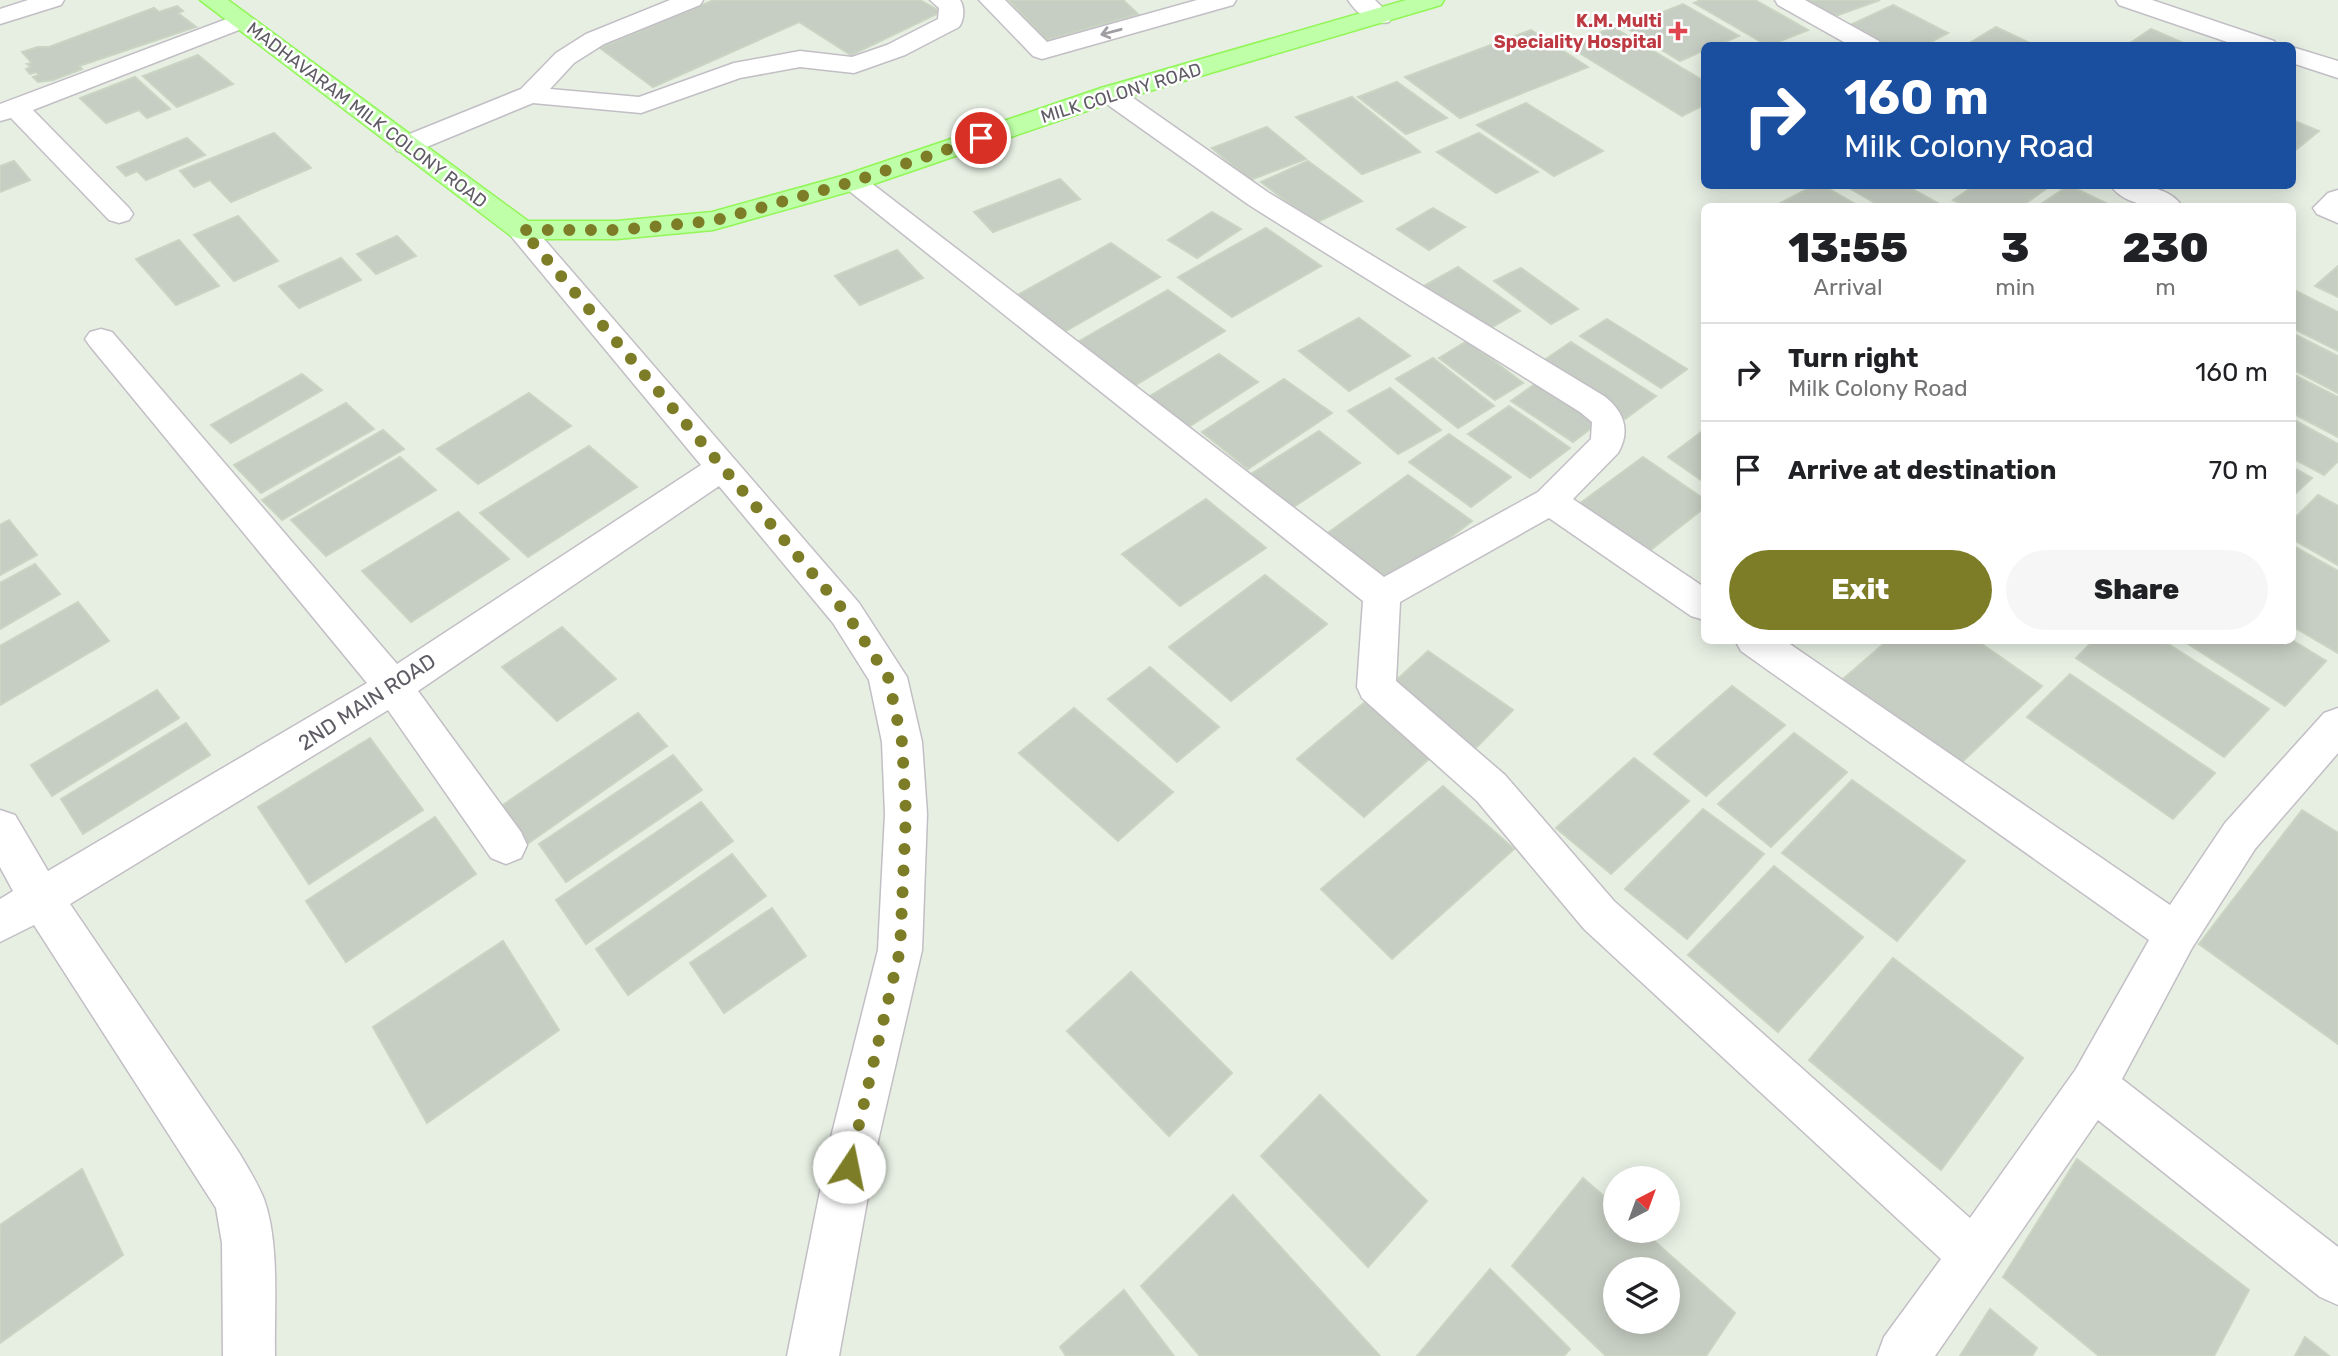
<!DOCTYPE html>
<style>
body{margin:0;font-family:Rubik,sans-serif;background:#f6f6f6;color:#202124;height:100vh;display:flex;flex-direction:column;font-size:26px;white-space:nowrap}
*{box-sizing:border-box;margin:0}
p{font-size:23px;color:#757577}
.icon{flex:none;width:38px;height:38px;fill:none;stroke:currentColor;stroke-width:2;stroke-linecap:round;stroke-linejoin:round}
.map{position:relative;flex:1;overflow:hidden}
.details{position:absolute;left:1701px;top:203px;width:595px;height:441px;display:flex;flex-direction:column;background:#fff;border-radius:10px;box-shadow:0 4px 18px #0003}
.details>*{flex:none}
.top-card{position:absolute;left:1701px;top:42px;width:595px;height:147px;border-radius:10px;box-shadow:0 4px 18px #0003;background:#1a4fa0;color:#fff;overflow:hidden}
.needle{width:46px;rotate:41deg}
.buttons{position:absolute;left:1603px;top:1166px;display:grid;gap:14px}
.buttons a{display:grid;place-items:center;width:77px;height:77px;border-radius:50%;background:#fff;box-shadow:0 4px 18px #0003;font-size:35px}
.pin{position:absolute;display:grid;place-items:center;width:60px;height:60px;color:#fff;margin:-30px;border:4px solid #fff;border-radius:50%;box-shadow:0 2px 7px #0007}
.me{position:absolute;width:77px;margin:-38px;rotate:11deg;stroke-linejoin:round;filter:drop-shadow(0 0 5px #0008)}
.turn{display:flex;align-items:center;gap:24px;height:147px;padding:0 28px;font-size:32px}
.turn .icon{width:91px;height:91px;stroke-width:2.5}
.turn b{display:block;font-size:49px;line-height:60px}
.eta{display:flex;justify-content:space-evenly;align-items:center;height:119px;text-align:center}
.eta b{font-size:42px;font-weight:800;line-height:49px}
.button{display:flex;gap:14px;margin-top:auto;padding:14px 28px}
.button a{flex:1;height:80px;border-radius:42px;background:#7d7c27;color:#fff;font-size:28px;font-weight:800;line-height:80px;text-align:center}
.button a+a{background:#f6f6f6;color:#202124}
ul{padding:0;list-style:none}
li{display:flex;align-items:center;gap:21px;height:98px;padding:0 28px;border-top:2px solid #e0e0e0}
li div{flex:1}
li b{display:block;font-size:26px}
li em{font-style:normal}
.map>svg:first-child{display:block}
.building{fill:#c6cdc2;stroke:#c9d4c2;stroke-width:2;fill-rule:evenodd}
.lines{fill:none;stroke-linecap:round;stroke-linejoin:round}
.minor-casing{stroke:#c2bec5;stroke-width:3}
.major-casing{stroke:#91f656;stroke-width:3}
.minor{fill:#fff;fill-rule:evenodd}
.major{fill:#beffa8;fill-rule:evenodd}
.oneway{stroke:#a09da3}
.route{stroke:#7d7c27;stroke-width:12;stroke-dasharray:0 21.6}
.health-dot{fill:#e0444e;stroke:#fff;stroke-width:2.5}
.labels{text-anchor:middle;stroke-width:5;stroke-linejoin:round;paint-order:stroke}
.far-health-label{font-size:18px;font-weight:bold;fill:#be3a42;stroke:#fff;text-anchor:end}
.far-street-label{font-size:18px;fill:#605c65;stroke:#fff}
.street-label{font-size:21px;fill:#605c65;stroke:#fff}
</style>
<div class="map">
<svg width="2338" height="1356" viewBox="0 0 2338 1356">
<rect width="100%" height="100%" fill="#e7efe3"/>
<path class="building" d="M714,0H920L941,12L851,55L799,22L653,87L600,48Z
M1009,0H1123L1138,14L1046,40Z
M1701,0H1755L1808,30L1768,46L1694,3Z
M1801,0H1880L1830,18Z
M1683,4L1739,36L1716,46H1704V50L1680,61L1625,27Z
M1893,5L1948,33L1923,46H1888L1850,25Z
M177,6L183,11L178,13L196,27L79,66L82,69L53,80L38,82L33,77L39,75L36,72L30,74L26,69L31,67L27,64L32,63L22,52L38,47H49L154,8L159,12Z
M1613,27L1704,81V105L1682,116L1568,46Z
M1996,27L2036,46H1965Z
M2151,29L2190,46H2126Z
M1531,30L1588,67L1460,118L1405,77Z
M198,55L233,84L177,107L143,76Z
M135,77L170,109L147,118L139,110L106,123L80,98Z
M1397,82L1447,118L1406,134L1358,97Z
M1352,97L1420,152L1362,174L1296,117Z
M1526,103L1603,151L1554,176L1477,125Z
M2292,120L2319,131L2292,153Z
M1267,127L1306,159L1250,180L1212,148Z
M274,133L311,168L231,202L210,180L194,187L180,171Z
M1479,133L1538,172L1496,193L1437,152Z
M187,138L205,155L146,180L137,171L126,176L117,167Z
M14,161L30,180L0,192V166Z
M1308,161L1362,201L1315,223L1261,182Z
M1060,179L1080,199L993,232L974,212Z
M1813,186H1824L1855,204L1851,206H1775Z
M1858,186H1907L1943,206H1880L1851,189Z
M1974,186H2050L2022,206H1966L1953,200Z
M2068,186H2070L2112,206H2038Z
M1433,208L1465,227L1429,250L1397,229Z
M1212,212L1241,229L1197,258L1168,240Z
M238,216L278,261L234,281L194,235Z
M1266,228L1321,266L1232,317L1178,277Z
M397,236L416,256L376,274L357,254Z
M179,240L219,286L176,305L136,259Z
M1111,243L1160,277L1064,332L1016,296Z
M897,250L923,278L860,305L835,276Z
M341,258L361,280L299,308L279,286Z
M2338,266V297L2315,286Z
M1458,267L1520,311L1482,333L1420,288Z
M1521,268L1578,309L1551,324L1494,281Z
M2292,289L2338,312V351L2292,328Z
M1168,290L1225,331L1134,386L1078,342Z
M1359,318L1410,356L1349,391L1299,351Z
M1607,319L1687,369L1661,388L1580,336Z
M2292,333L2338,356V393L2292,369Z
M1467,341L1523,383L1495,400L1439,358Z
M1571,342L1656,396L1625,419L1540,363Z
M1219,354L1258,382L1184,430L1145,399Z
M1433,358L1494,406L1458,428L1396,379Z
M302,374L322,390L231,443L211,425Z
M2292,374L2338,397V437L2292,413Z
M1284,379L1332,413L1248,469L1202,432Z
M1542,379L1603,419L1573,442L1511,401Z
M1390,388L1441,430L1398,454L1348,411Z
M529,393L571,426L478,484L437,449Z
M346,403L374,429L261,493L234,465Z
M1509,406L1570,448L1530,478L1468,434Z
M2292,419L2338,444V461L2324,475L2292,458Z
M383,430L404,449L282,520L262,500Z
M1704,430V482L1668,457Z
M1319,431L1360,463L1292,508L1251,474Z
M1449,434L1511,477L1471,507L1409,462Z
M589,446L637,487L528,557L480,513Z
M400,457L436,490L326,556L291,520Z
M1643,457L1704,499V508L1643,556L1575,507Z
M2292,467L2312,478L2292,497Z
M1408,475L1472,521L1389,584L1325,535Z
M2318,495L2338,506V565L2292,539V521Z
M1206,499L1266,548L1180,606L1122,554Z
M458,512L509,559L411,622L362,571Z
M9,520L37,555L0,575V525Z
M2292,545L2338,571V653L2292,626Z
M35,564L60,594L0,629V583Z
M1265,575L1327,624L1231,701L1169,647Z
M78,602L109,641L0,705V646Z
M562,627L616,679L557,721L502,667Z
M1888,640H1976L2042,686L1958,766L1842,680Z
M2094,640H2162L2269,709L2224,757L2076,658Z
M2182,640H2292L2326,661L2285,706Z
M1428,651L1513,710L1473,751L1388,688Z
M1150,667L1219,727L1177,762L1108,699Z
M2070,674L2215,773L2173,819L2027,717Z
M1732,686L1785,725L1706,796L1654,754Z
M157,690L179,718L52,796L31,765Z
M1372,696L1439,750L1364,817L1297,759Z
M1074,708L1173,792L1118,841L1019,753Z
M638,713L667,746L523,847L494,811Z
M186,723L210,755L83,834L61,799Z
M1794,733L1847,772L1771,847L1718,804Z
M370,738L423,810L309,884L258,807Z
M673,755L702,790L566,882L539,844Z
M1634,758L1689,801L1611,874L1556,828Z
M1852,780L1965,861L1897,941L1782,853Z
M1443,786L1514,849L1392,959L1321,889Z
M701,802L733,841L586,944L556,900Z
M1703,809L1764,854L1687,939L1625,889Z
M2302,810L2338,833V1044L2199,944Z
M435,817L476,874L346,962L306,901Z
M732,854L766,896L628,995L596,949Z
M1774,866L1863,937L1778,1032L1688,955Z
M772,908L806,956L724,1013L690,963Z
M503,941L559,1030L427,1123L373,1027Z
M1893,958L2023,1058L1941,1170L1809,1060Z
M1131,972L1232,1073L1169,1136L1067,1031Z
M1320,1095L1427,1201L1368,1267L1261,1156Z
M2077,1159L2249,1290L2214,1356H2099L2003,1277Z
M82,1169L123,1255L0,1343V1225Z
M1583,1178L1615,1206V1230H1642L1735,1313L1706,1356H1606L1512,1266ZM1615,1269H1668V1321H1615Z
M1233,1195L1380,1356H1200L1141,1286Z
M1490,1269L1570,1349L1564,1356H1417Z
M1124,1290L1174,1356H1066L1060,1347Z
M1990,1309L2037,1348L2032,1356H1960Z
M2305,1337L2329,1356H2295Z"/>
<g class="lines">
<defs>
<path id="minor" d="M28,0H64L61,5L0,24V9Z
M670,0H703L700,5L604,44L574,63L550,89L639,97L734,63L800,51L852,57L887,45L938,19L939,8L930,0H960C965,8 964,20 959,27L905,55L854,73L800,67L740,78L641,113L533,103L417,151L407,153L397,151L393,145L397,139L521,89L556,53L586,34Z
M979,0H1005L1047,42L1197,0H1236L1233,5L1042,59L1033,56Z
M1348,0H1375L1392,17L1389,22C1372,26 1357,14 1348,0Z
M1775,0H1805L1879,41L1882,46H1851L1778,5Z
M2116,0H2152L2274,41L2277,46H2239L2119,5Z
M240,14L249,16L252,21L249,26L33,110L129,208L133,214L129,220L119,223L109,220L11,118L0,121V104Z
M2292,47L2338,61V78L2292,63Z
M1110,86L1119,88L1269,193L1604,396C1624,411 1631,431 1618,453L1573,499L1704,587V620L1691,616L1549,518L1400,602L1396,681L1505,775L1614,901L1970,1218L2076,1069L2149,940L1741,651L1735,640H1784L2170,905L2225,823L2324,713L2338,708V753L2255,849L2192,948L2122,1079L2338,1247V1305L2320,1297L2098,1120L1935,1356H1877L1884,1337L1941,1259L1584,929L1477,801L1362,698L1357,687L1363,601L838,182L842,176L852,174L862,176L1384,577L1538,492L1591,439L1592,422L1580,412L1249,205L1101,100L1097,94L1101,88Z
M2111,186C2134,184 2168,185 2182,206C2159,208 2126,207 2111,186Z
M2338,190V223L2317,214L2313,208L2328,193Z
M521,221L531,224L859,603L907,677L922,742L927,814L922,950L878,1141L839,1356H787L830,1141L878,950L885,814L882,742L869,680L833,623L719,486L418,691L521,832L527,845L521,858L506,864L491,858L388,710L70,904L238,1151C247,1166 257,1182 264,1199C280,1244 274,1308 275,1356H223L222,1243L216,1208L34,925L0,942V899L13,891L0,867V810L15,815L48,871L367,683L90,346L85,339L90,332L101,329L112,332L397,664L701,465L511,236L506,230L511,224Z"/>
<path id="major" d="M200,0H228L528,221H617L712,212L842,176L1101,88L1406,0H1444L1441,5L1119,100L862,188L713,230L617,239H521L511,236Z"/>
</defs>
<use href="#minor" class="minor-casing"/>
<use href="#major" class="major-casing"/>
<use href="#minor" class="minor"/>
<use href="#major" class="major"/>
</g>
<defs><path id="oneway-shaft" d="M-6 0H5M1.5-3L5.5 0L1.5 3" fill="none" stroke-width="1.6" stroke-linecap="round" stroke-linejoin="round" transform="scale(1.75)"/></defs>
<use class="oneway" href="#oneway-shaft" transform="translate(1111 32) rotate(165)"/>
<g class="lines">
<path class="route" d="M849,1167L900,950L906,814L902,742L888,677L846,613L522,230H617L713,221L852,182L981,138"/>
</g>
<path class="health-dot" d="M1674.5 20.5h7v7h7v7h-7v7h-7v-7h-7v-7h7z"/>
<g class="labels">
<g class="far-health-label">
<text x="1662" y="27">K.M. Multi<tspan x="1662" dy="21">Speciality Hospital</tspan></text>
</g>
<g class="far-street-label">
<text transform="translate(1121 93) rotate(-17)" y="6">MILK COLONY ROAD</text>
<text transform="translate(367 115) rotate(37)" y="6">MADHAVARAM MILK COLONY ROAD</text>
</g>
<g class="street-label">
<text transform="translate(367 702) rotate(-33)" y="7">2ND MAIN ROAD</text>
</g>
</g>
</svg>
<div class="buttons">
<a><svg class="needle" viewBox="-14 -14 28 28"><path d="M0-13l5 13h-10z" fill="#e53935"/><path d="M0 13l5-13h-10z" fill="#757577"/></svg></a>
<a><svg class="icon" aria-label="layers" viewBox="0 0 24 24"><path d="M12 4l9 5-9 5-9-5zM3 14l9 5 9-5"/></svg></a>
</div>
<div class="pin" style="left:981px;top:138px;background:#d93025"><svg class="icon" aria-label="arrive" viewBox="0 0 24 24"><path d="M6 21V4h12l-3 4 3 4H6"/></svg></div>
<svg class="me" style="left:849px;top:1167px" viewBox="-20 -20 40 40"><circle r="19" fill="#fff"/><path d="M0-13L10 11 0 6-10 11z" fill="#7d7c27"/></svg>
<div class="top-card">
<div class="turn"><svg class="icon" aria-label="right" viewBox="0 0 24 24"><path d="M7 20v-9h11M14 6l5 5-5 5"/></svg><div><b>160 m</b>Milk Colony Road</div></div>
</div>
<section class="details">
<div class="eta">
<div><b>13:55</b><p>Arrival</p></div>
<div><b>3</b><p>min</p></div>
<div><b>230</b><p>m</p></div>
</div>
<ul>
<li><svg class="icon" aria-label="right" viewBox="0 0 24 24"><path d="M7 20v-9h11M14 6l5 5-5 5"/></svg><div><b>Turn right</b><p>Milk Colony Road</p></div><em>160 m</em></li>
<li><svg class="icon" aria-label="arrive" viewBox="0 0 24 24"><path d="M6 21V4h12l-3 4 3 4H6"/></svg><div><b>Arrive at destination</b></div><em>70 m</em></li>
</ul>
<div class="button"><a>Exit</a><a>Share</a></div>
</section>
</div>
